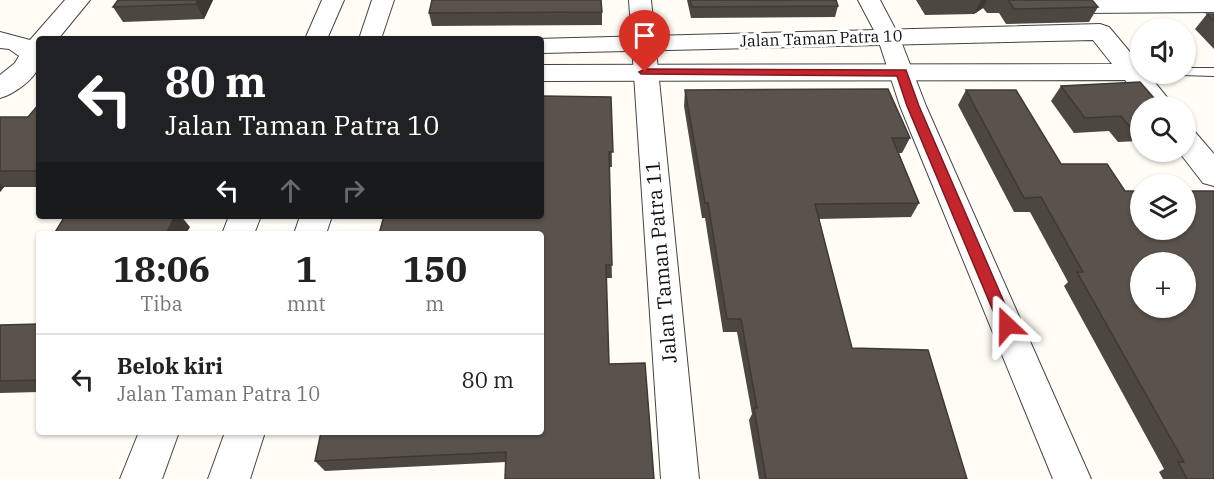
<!DOCTYPE html>
<html lang="id">
<style>
body{margin:0;font-family:"IBM Plex Serif",serif;background:#f6f6f6;color:#222;height:100vh;display:flex;flex-direction:column;font-size:22px;white-space:nowrap}
*{box-sizing:border-box;margin:0}
p{font-size:20px;color:#767676}
.icon{flex:none;width:33px;height:33px;fill:none;stroke:currentColor;stroke-width:2;stroke-linecap:round;stroke-linejoin:round}
.map{position:relative;flex:1;overflow:hidden}
.side{position:absolute;left:36px;top:231px;width:508px;height:204px;display:flex;flex-direction:column;background:#fff;border-radius:6px;box-shadow:0 2px 4px #0004}
.side>*{flex:none}
.top-card{position:absolute;left:36px;top:36px;width:508px;height:183px;border-radius:6px;box-shadow:0 2px 4px #0004;background:#202124;color:#fff;overflow:hidden}
.tools{position:absolute;left:1130px;top:18px;display:grid;gap:12px}
.tools a{display:grid;place-items:center;width:66px;height:66px;border-radius:50%;background:#fff;box-shadow:0 2px 4px #0004;font-size:30px}
.pin{position:absolute;display:grid;place-items:center;width:51px;height:51px;color:#fff;margin:-62px -26px;border-radius:50% 50% 50% 0;rotate:-45deg;box-shadow:0 0 6px #0007}
.pin .icon{rotate:45deg}
.me{position:absolute;width:66px;margin:-33px;rotate:337deg;stroke-linejoin:round;filter:drop-shadow(0 0 4px #0008)}
.turn{display:flex;align-items:center;gap:21px;height:126px;padding:0 30px;font-size:27px}
.turn .icon{width:78px;height:78px;stroke-width:2.5}
.turn b{display:block;font-size:42px;line-height:51px}
.lanes{display:flex;align-items:center;height:57px;padding:0 30px;background:#0003;justify-content:center;gap:30px;direction:ltr}
.lanes .off{opacity:.35}
.eta{display:flex;justify-content:space-evenly;align-items:center;height:102px;text-align:center}
.eta b{font-size:36px;font-weight:700;line-height:42px}
ul{padding:0;list-style:none}
li{display:flex;align-items:center;gap:18px;height:90px;padding:0 30px;border-top:2px solid #e0e0e0}
li div{flex:1}
li b{display:block;font-size:22px}
li em{font-style:normal}
.map>svg:first-child{display:block}
.lines{fill:none;stroke-linecap:round;stroke-linejoin:round}
.service-casing{stroke:#444;stroke-width:2}
.minor-casing{stroke:#444;stroke-width:2}
.tertiary-casing{stroke:#444;stroke-width:2}
.service{fill:#fff;fill-rule:evenodd}
.minor{fill:#fff;fill-rule:evenodd}
.tertiary{fill:#fff;fill-rule:evenodd}
.wall{fill:#4d4742}
.shaded-wall{fill:#3f3936}
.building{fill:#5a524d;stroke:#3f3936;stroke-width:1.5;fill-rule:evenodd}
.route{fill:#c4262e;stroke:#7f191e;stroke-width:1.5}
.labels{text-anchor:middle;stroke-width:6;stroke-linejoin:round;paint-order:stroke}
.far-street-label{font-size:16px;fill:#111;stroke:#fff}
.street-label{font-size:20px;fill:#111;stroke:#fff}
</style>
<div class="map">
<svg width="1214" height="479" viewBox="0 0 1214 479">
<rect width="100%" height="100%" fill="#fffdf5"/>
<g class="lines">
<defs>
<path id="service" d="M1185,68H1214V76L1181,75L1185,74Z"/>
<path id="minor" d="M322,0H344L327,39H305Z
M372,0H394L381,39H359Z
M629,0H651L699,479H661Z
M858,0H880L899,36L926,106L1091,479H1053L900,106L877,36Z
M1082,0H1214V12L1084,13L1076,11L1073,6L1076,1Z"/>
<path id="tertiary" d="M65,0H90L58,39H39C39,47 41,59 38,68C34,80 12,95 0,98V75L15,63L19,56L9,49L0,48V32L30,40Z
M1100,24L1109,27L1140,64V74H1148L1174,106H1145L1125,80L542,81V65L1112,64L1093,40L542,53V39H535Z
M1185,129L1195,132L1214,154V186L1203,183L1179,152H1185Z
M229,216H261L254,234H222Z
M300,216H332L326,234H294Z
M139,432H179L162,479H120Z
M225,432H265L250,479H208Z"/>
</defs>
<use href="#service" class="service-casing"/>
<use href="#minor" class="minor-casing"/>
<use href="#tertiary" class="tertiary-casing"/>
<use href="#service" class="service"/>
<use href="#minor" class="minor"/>
<use href="#tertiary" class="tertiary"/>
</g>
<path class="wall" d="M118,0H213L204,19L123,22L113,7Z
M687,0H836L838,6L835,17L691,18Z
M916,0H1092L1098,7L1089,22L1006,24L999,13H987L983,8L974,14L925,15Z
M602,12V25L432,26L429,13Z
M1207,14H1214V49L1195,29Z
M1061,86L1140,106V141L1118,142L1109,131L1074,133L1051,101Z
M685,90L910,138L902,153H899L919,203L911,217L819,219L852,348L967,479H759L749,420L752,414L737,332H723L705,218H702L684,106Z
M966,90H1016L1214,479H1163L1159,472L1164,469L1064,286L1068,282L1030,212H1014L958,105Z
M542,96L611,97L612,167H609L612,278H606L609,364L645,363L654,479H505L506,462L325,471L315,461L321,432H542V234H379L384,216H542Z
M39,104V187H4L0,192V117H28Z
M39,324V392L0,393V325Z"/>
<path class="shaded-wall" d="M198,0H213L204,19L196,4Z
M981,0H987L983,8L974,14Z
M0,183L4,187L0,192Z
M175,216H181L190,227L186,234H166Z"/>
<path class="building" d="M118,0H198L196,4L113,7Z
M432,0H601L602,12L429,13Z
M690,0H836L838,6L692,7Z
M1008,0H1092L1098,7L1014,9Z
M1207,14H1214V21Z
M1140,82L1161,106H1140V127H1130L1121,116L1085,118L1061,86Z
M888,89L910,138H892L919,203L815,204L852,348L928,350L967,479H766L754,408H757L741,319H727L708,203H705L685,90Z
M966,90H1016L1061,164H1107L1125,191H1140V230H1185V191H1214V479H1187L1178,462H1184L1077,272H1083L1041,197L1024,198ZM1140,262H1185V308H1140Z
M542,96L611,97L613,152H609L612,265H606L609,364L645,363L654,479H505L506,452L315,461L321,432H542V234H379L384,216H542Z
M39,104V171H0V117H28Z
M65,216H175L166,234H54Z
M39,324V380L0,381V325Z"/>
<path class="route" d="M645,69L906,70L919,106L1014,325L1012,330L1007,332L1001,330L999,325L907,106L897,76L641,74L639,72Z"/>
<g class="labels">
<g class="far-street-label">
<text transform="translate(821 38) rotate(-2)" y="6">Jalan Taman Patra 10</text>
</g>
<g class="street-label">
<text transform="translate(661 262) rotate(-95)" y="7">Jalan Taman Patra 11</text>
</g>
</g>
</svg>
<div class="tools">
<a><svg class="icon" aria-label="sound" viewBox="0 0 24 24"><path d="M4 9h4l5-4v14l-5-4H4zM17 9q2 3 0 6"/></svg></a>
<a><svg class="icon" aria-label="search" viewBox="0 0 24 24"><circle cx="10" cy="10" r="6"/><path d="M15 15l6 6"/></svg></a>
<a><svg class="icon" aria-label="layers" viewBox="0 0 24 24"><path d="M12 4l9 5-9 5-9-5zM3 14l9 5 9-5"/></svg></a>
<a>+</a>
</div>
<div class="pin" style="left:645px;top:72px;background:#d93025"><svg class="icon" aria-label="arrive" viewBox="0 0 24 24"><path d="M6 21V4h12l-3 4 3 4H6"/></svg></div>
<svg class="me" style="left:1007px;top:325px" viewBox="-20 -20 40 40"><path d="M0-17L14 15 0 8-14 15z" fill="#c4262e" stroke="#fff" stroke-width="4"/></svg>
<div class="top-card">
<div class="turn"><svg class="icon" aria-label="left" viewBox="0 0 24 24"><path d="M17 20v-9H6M10 6l-5 5 5 5"/></svg><div><b>80 m</b>Jalan Taman Patra 10</div></div>
<div class="lanes"><svg class="icon" aria-label="left" viewBox="0 0 24 24"><path d="M17 20v-9H6M10 6l-5 5 5 5"/></svg><svg class="icon off" aria-label="ahead" viewBox="0 0 24 24"><path d="M12 20V5M6 11l6-6 6 6"/></svg><svg class="icon off" aria-label="right" viewBox="0 0 24 24"><path d="M7 20v-9h11M14 6l5 5-5 5"/></svg></div>
</div>
<section class="side">
<div class="eta">
<div><b>18:06</b><p>Tiba</p></div>
<div><b>1</b><p>mnt</p></div>
<div><b>150</b><p>m</p></div>
</div>
<ul>
<li><svg class="icon" aria-label="left" viewBox="0 0 24 24"><path d="M17 20v-9H6M10 6l-5 5 5 5"/></svg><div><b>Belok kiri</b><p>Jalan Taman Patra 10</p></div><em>80 m</em></li>
</ul>
</section>
</div>
